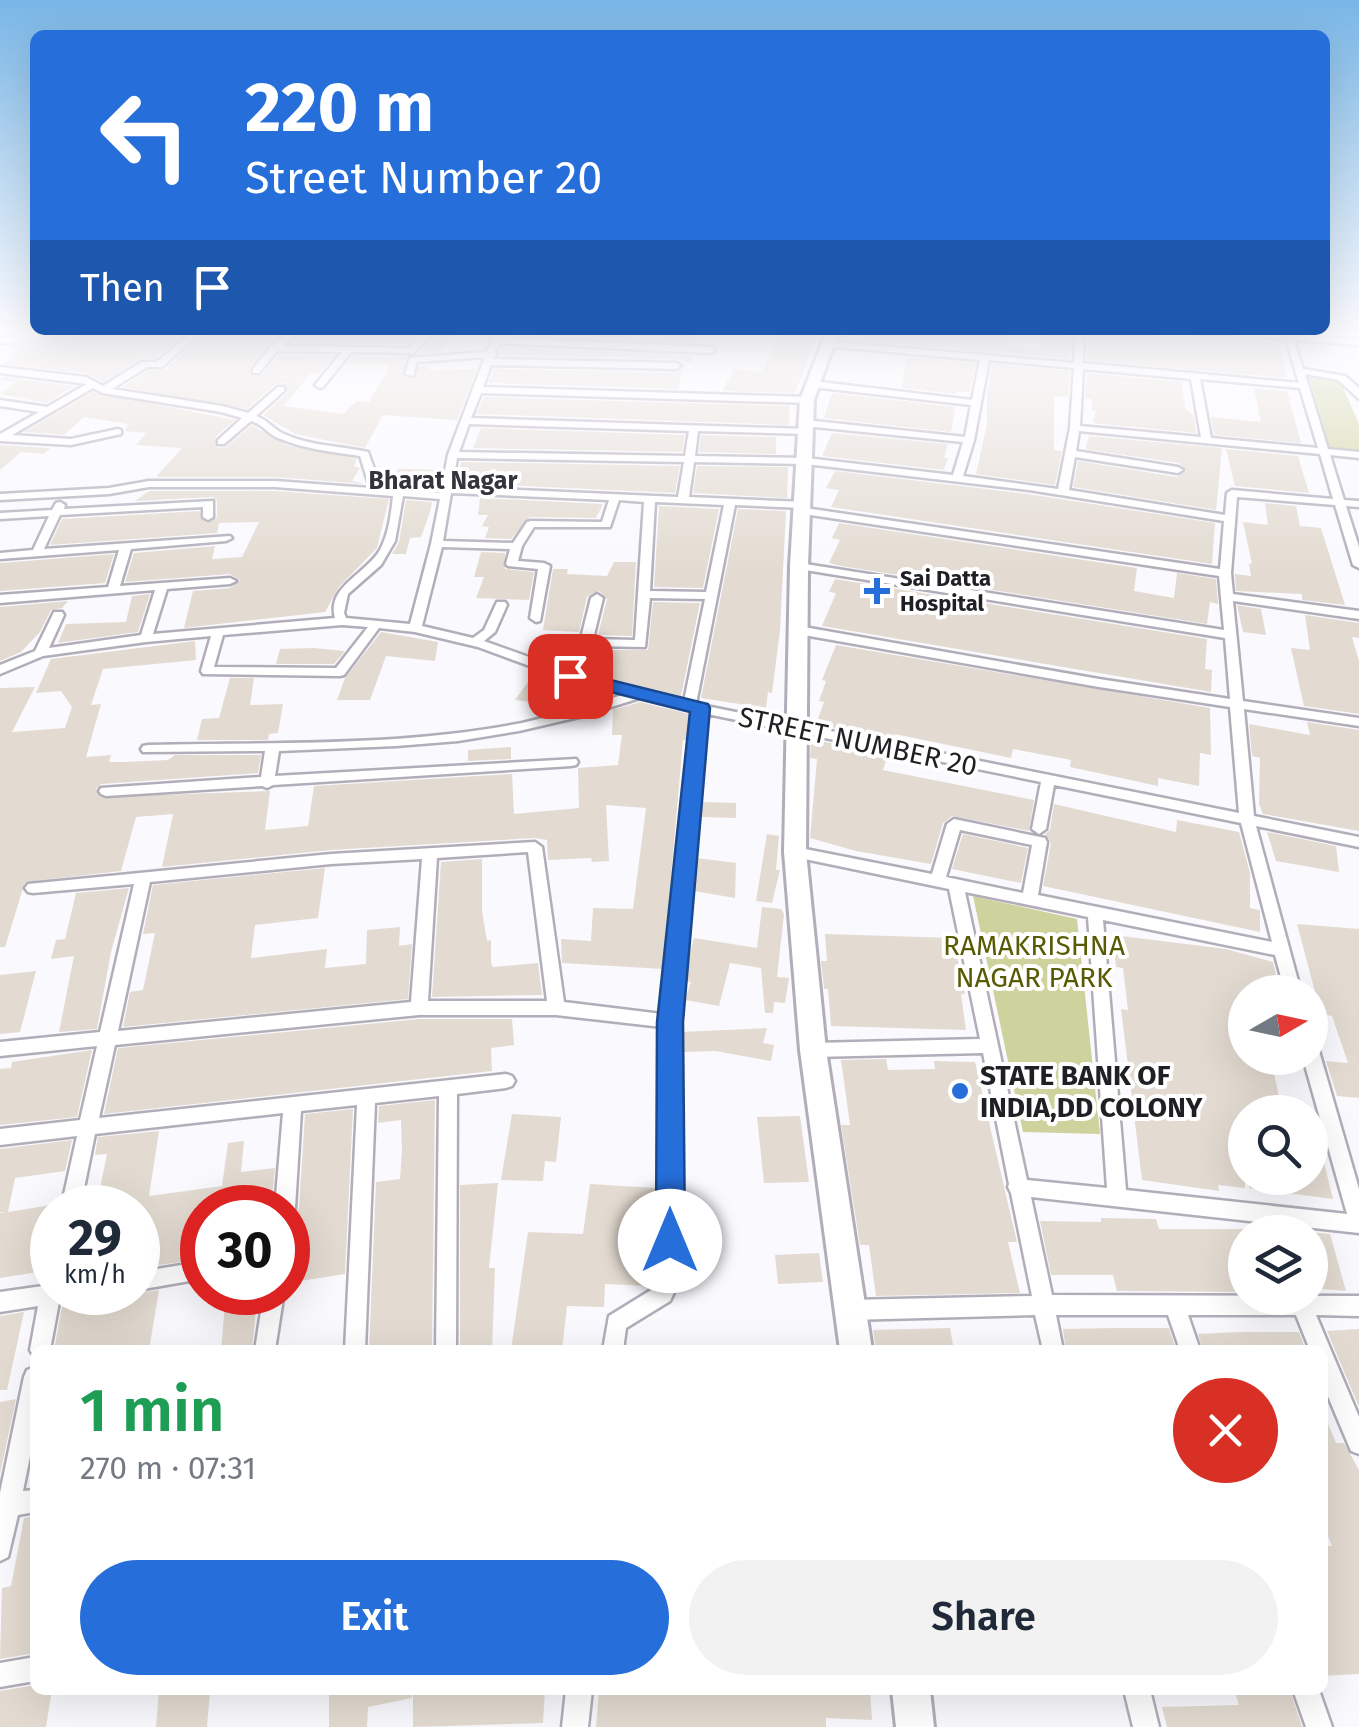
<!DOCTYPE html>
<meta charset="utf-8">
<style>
body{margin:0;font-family:"Fira Sans",sans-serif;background:#f2f2f3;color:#1f2937;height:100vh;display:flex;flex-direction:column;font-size:38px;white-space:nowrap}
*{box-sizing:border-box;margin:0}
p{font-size:32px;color:#747a83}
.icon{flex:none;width:55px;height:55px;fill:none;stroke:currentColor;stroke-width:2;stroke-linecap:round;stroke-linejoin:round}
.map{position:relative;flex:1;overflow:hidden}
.side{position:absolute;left:30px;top:1345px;width:1298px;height:350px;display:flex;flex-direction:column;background:#fff;border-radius:15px;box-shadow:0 10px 40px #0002}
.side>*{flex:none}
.guide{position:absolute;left:30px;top:30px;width:1300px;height:305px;border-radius:15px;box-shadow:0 10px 40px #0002;background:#266eda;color:#fff;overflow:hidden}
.needle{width:65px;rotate:81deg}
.buttons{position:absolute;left:1228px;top:975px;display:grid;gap:20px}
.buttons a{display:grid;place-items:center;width:100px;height:100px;border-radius:50%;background:#fff;box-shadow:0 10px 40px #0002;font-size:50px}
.speed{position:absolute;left:30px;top:1185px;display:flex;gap:20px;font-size:50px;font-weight:700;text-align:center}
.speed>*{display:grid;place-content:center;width:130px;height:130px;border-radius:50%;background:#fff;box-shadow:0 10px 40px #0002;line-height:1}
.speed small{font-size:25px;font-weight:400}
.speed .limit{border:15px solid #d22;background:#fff;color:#111}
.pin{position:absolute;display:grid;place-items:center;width:85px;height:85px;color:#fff;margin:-42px;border-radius:20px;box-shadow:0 5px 15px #0006}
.me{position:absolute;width:110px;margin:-55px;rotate:0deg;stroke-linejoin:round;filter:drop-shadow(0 0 8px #0008)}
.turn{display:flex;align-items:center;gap:35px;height:210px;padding:0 50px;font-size:45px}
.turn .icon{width:130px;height:130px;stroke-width:2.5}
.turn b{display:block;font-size:70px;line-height:85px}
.then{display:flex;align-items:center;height:95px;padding:0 50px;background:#0003;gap:20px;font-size:38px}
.round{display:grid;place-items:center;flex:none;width:105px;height:105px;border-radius:52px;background:#f2f2f3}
.headline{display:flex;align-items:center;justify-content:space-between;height:170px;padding:0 50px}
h1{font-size:60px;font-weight:600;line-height:75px;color:#1e9e55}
.button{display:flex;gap:20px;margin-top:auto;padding:20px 50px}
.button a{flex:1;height:115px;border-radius:60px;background:#266eda;color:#fff;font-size:40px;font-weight:600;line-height:115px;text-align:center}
.button a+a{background:#f2f2f3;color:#1f2937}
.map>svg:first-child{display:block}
.green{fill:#ced39e}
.building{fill:#e3dbd1}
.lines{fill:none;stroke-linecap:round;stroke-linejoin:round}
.street-casing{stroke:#b1aeb9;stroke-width:5}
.secondary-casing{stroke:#b1aeb9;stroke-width:6}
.street{fill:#fff;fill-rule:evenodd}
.secondary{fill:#fff;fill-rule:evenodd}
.route{fill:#266eda;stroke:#19488e;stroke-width:2.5}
.poi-dot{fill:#266eda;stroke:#fff;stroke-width:4}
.labels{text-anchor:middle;stroke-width:8;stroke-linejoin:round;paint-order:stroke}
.far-poi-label{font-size:22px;font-weight:bold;fill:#201f23;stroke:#fff;text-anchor:start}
.far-neighbourhood-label{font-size:25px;font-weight:bold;fill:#35333c;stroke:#fff}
.street-label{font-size:28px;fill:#201f23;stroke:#fff}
.park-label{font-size:28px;fill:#585b04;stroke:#fff}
.poi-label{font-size:28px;font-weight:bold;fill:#201f23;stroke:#fff;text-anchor:start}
</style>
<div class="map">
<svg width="1359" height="1727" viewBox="0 0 1359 1727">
<rect width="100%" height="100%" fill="#faf9fe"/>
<path class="green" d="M1309,377L1341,383L1359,424V451L1330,448Z
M973,896L1077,919L1100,1134L1023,1132Z"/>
<path class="building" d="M35,330H187L156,358L140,359L103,382L86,373L4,364L16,355H7L15,350L6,349L33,335Z
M206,330H286L250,367L253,377L262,375L279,355L334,356L319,374H310L284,406L343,414L357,401L369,402L391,365L346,364L353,356L407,357L402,376L412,380L420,366L431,365L427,370L477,369L457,420L383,415L365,448L295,434L263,415L286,394L284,383L276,384L247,409L122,387L148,371L165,370Z
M305,330H422L407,344L293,342Z
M440,330H460L442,352L419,354Z
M509,330H664L696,333L695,343L507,334Z
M781,330L818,333L795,393L722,391L734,369L762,372Z
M852,330H1008L1007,346L1040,349L1041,330H1072L1070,359L851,340Z
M1088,331L1280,343L1287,378L1087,360Z
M502,347L693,356L692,363L677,359L500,355Z
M907,357L976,363L970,392L957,391L956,394L901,388Z
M992,364L1070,371L1068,397L1054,396V450L1062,451L1055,485L976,474L987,424V394Z
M494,369L677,373L682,370L678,389L488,383Z
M1087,373L1182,382L1185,408L1194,416L1196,433L1093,423L1096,411H1092V399H1085Z
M4,377L75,386L46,403L0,394L15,382L0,380Z
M1254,388L1287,391L1301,443L1214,435L1211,417L1261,422Z
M93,392L235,420L215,437L218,448L226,447L252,425L287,445L357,459L354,466L360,468L352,481L365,484L275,477H156L182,448L136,445L146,433L125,431L128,424L84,417L64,435L24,432Z
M832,393L955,407L951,432L824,418Z
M484,397L790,406L789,425L476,414Z
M481,428L685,435L682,452L473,448Z
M832,433L948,444L944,458H948L944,470L822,456Z
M701,435L776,437V454L699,452Z
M1089,436L1222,448L1216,510L1073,487L1078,461L1177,477L1187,471L1179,463L1085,449Z
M0,445L50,448L44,454L21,452L0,470Z
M1226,449L1298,456L1309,493L1235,486Z
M461,462L680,466L675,493L456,483Z
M697,466L788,467L787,498L693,493Z
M398,469L441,470L439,485L435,489L384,484L382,481H395Z
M835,471L1028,494L1215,523L1212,564L831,507L839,490L826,488Z
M149,491H275L389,499L377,548L339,587L325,612L184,628L193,591L230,588L240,580L230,574L125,582L134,553L215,546L212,559L242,557L259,522L219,523L217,533L50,545L62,519L199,511L206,523L217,517V501L213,497L135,501Z
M480,498L603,504L596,518L530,517L511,539L485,538L489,527L482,526L488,515H478Z
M406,500L432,502L431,509L421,537L410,538L406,554H392L399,542Z
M1265,503L1296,506L1300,526L1321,528L1345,605L1302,600V594L1236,591L1235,574L1251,576L1249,563L1252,564L1243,522L1268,525Z
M659,506L719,509L703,588L654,587Z
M738,509L786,511L780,630L772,693L768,692L766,708L701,698Z
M839,523L1137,568L1134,591L1174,598L1177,573L1216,579L1218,604L1210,602L1207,624L841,566L829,563L840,540L832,538Z
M481,552L505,553V569L534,572L529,600L476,598L484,577H474Z
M114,554L105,583L0,591V563Z
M614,562H636L632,636L598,635L607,599L599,591L587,597L579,632L543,630L553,569H568L567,574L607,576Z
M835,579L1207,639L1205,669L1212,670L1211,692L822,626L836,593L829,592Z
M150,594L138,632L58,643L66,624L126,622L132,596Z
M68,601L62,608L51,610L40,632L21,652L0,661V607Z
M653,602L700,603L681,696L581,672L592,650H648Z
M1237,605L1261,609L1266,635L1243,632Z
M1305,615L1359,623V638L1352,637L1359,661V714L1304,706L1291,648L1310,650Z
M381,632L438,642L435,661L386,656L370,700H337L345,678Z
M195,641L196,660L103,669L91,705L101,704L86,757L111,755L109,762H126L168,760L175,755H261L258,773L101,784L96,789L100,797L270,791L265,830L308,826L314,786L512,774L514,814L579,808L578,768L618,765L622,735H612L613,710L640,702L689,714L687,740H683L663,969L562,963L561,939L591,941L593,908L633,909L646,808L606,805L609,861L592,862L591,858L548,860L547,840L535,838L331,850L162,867L173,814L136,817L121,871L25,882L5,947H0V688L35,687L12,732L65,728L72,707L61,691L36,693L51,659Z
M836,645L1210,708L1211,755L1200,753L1199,786L1158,778V786L1070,767L1071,760L1013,749L1011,758L895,734L893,740L816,724L824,702L819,701L826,681L822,680Z
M314,648L345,651L334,664H276L280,649Z
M533,675L558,681L546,704L515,700Z
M230,678H254L250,705L283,704L278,733L269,734L268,740H197L202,719L219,718Z
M1307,722L1359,730V831L1263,814L1259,804L1260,758L1252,756L1249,724L1310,735Z
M811,739L888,755L883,770L1034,800L1029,831L952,816L943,823L931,864L856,851L810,838L817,759L810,758Z
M511,747V759L468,761V750Z
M702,802L736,803V818L701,817Z
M1054,804L1176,832L1177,820L1239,832L1250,873V908L1260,910V932L1043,886L1051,843L1045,834L1050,830Z
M1267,832L1336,846L1339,872L1276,861Z
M767,834L779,836L776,870H780L772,903L756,901Z
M963,834L1028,848L1021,883L952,869Z
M697,858L736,863L735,898L694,891Z
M482,859V911L487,941L491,940V963L493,967L538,963L542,995L432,997L441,862Z
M325,868L318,918L255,925L251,958L327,949L325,968L366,964L367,930L400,927L399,946L412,944L408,999L123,1027L130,992L143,990L155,933L143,934L153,885Z
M129,888L111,952L97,1029L59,1032L74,956L51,959L56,940L65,939L76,893Z
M762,907L781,909L784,914L777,977L789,978L785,1003L774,1002L773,1013H765L761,968L730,963L719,1006L685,1000L691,982L686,981L687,965L694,938L757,948Z
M1297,924L1359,929V1098L1337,1096L1326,1061L1348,1063L1332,1016L1321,1014Z
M825,934L953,938L965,994H961L966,1030L831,1026L828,989H824L821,961H827Z
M1113,935L1226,949L1273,962L1280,992L1245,989V1058H1265L1267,1067L1273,1068L1282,1112H1245V1188L1218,1185L1219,1191L1142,1180L1121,1009L1128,1010L1123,968L1116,967Z
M36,971L20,1032L0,1034V975Z
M419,1019H512L514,1045L491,1048L492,1071L104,1114L118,1048Z
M767,1028L763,1043L774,1045L771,1061L715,1051L683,1052L682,1032Z
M92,1050L77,1117L0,1125V1069L11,1068L12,1062Z
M886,1059L888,1070L935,1069L934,1061L975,1062L1017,1242H1008L1020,1293L876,1296L869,1245H860L841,1125H850L841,1060Z
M435,1100L432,1350H369L376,1182L400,1179L402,1151L401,1120L378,1123L379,1106Z
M353,1109L345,1274L288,1283V1220L299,1208L305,1114Z
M512,1114L561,1117L556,1162L545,1161L543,1181L501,1180Z
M800,1116L809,1182L764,1183L757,1117Z
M1316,1130L1333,1199L1249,1188V1178H1310V1131Z
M159,1131L149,1196L222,1186L228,1143L244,1141L241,1172L275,1168L271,1208H202V1259L138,1268L143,1214L138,1215V1208H96L107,1154L95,1155L98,1137Z
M72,1140L65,1171L15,1178L8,1212L57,1204L52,1208V1238L44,1271L0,1278V1213L5,1212H0V1149Z
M498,1183L489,1268H495L492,1350H460V1185Z
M590,1184L655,1188L649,1240L655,1241L651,1286L605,1284L604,1307L567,1306L562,1350H511L528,1232L583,1234Z
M1101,1218L1156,1219L1159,1229H1245V1292L1117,1291L1113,1275H1051L1040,1221L1101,1222Z
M1310,1232L1330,1234L1346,1291L1310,1288Z
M819,1253L823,1282L778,1284L775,1255Z
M159,1290L149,1350H54L62,1307L138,1297V1293Z
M226,1292H258L252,1348L221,1350Z
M24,1312L7,1390H0V1316Z
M950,1328L954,1350H876L873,1330Z
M1116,1328H1169L1176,1350H1066L1063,1329Z
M1359,1329V1407L1327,1331Z
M1239,1332H1299L1306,1350H1203L1198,1334Z
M16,1399L0,1474V1402Z
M1323,1412L1336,1443H1344L1359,1470V1674L1322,1676V1546H1332L1322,1522Z
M35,1516V1653L0,1659L2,1588L11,1586L24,1518Z
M35,1685V1690H52L46,1727H0V1691Z
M159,1690H210L207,1727H156Z
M329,1690H411L412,1698L368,1707L367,1727H329Z
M413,1690H545L543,1723L413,1727Z
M599,1690H870L872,1720L826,1718V1727H596Z
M1234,1690H1290L1302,1727H1167L1162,1707L1239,1705Z"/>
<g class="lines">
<defs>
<path id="street" d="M14,330L31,332L13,343H0V337L9,338L19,333Z
M193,330H202L162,367H147L112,389L222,406L248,413L278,387H284V391L256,416C268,420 273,429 284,434C310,446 340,446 368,452L381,488L441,493L439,490L442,487L448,455L485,357L417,362L413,376L405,374L410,358L487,352L493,334L473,330H503L501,338L711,347L715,350L711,353L499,343L495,352L497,354L493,359L677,363L681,366L677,369L491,365L483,387L807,397L812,400L807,403L481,393L471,418L805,429L808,430V434L698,431L695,456L806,458L953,475L963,442L805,426L800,423L805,420L965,437L971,405L812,387L807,384L812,381L972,400L980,360L826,346L822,343L823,341L1074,363L1076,330H1084L1083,363L1299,383L1286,339L1193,333L1189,330L1284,334L1283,330H1291L1293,335L1359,339V345L1294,340L1303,369L1345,376L1359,388V399L1338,380L1305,374L1328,449L1359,452V458L1330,455L1344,500L1359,501V507L1346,506L1359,547V568L1353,565L1335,505L1237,497L1231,573L1233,594L1359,611V619L1233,601L1243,701L1359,718V726L1244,709L1254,816L1359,837V847L1256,826L1301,992H1285L1275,955L1103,920L1126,1190L1347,1214L1303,1058H1310V1044L1316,1046L1319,1051L1359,1189V1233L1031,1197L1052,1295L1359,1296V1316L1316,1315L1359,1417V1454L1351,1451L1322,1382V1350H1310L1296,1315H1188L1200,1350H1180L1168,1315H1056L1063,1350H1043L1035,1315L849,1320L842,1317L839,1310L842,1303L849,1300L1032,1296L1011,1193L1008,1187L1009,1184L983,1053L813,1057L807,1055L804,1050L807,1045L813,1043L980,1039L949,889L795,857L788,852L790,848L795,847L932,874L947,824L954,819L1045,838L1047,842L1038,895L1272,942L1241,823L1054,785L1046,829L1039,834L1032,829L1041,782L707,714L678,1021L681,1278L670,1301L626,1328L623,1350H603L609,1316L656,1287L661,1277L662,1027L556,1015H419L115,1045L99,1118L506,1074L512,1076L515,1081L512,1086L506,1088L457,1094L456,1350H436L439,1096L375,1103L365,1350H345L357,1105L301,1111L295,1208L292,1214L288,1216V1208H275L283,1113L95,1134L80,1208H61L77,1136L0,1145V1129L80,1120L97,1046L0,1056V1042L100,1032L134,884L33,893L28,892L25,888L28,884L331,854L535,842L542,847L564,1002L662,1014L694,711L640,698L579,717L519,731L458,741L396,746L279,751L275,776L576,759L578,762L576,765L571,766L273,785L267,788L262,786L106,796L101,794L99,791L101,788L261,777L265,751L143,752L141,749L143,746L148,745C271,742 400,747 522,723C557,715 591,705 625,694L565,679L478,647L415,632L379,628L344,675L340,676L203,674L201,671L211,636L146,642L43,656L0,674V665L35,651L54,612H62L64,615L49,648L141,635L155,590L0,603V595L108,587L119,550L0,559V553L33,550L49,516L0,519V513L52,510L56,503L60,502L65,505L64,509L213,501V517L208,520L203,517V507L60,515L44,549L230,536L232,538L226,541L131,549L120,586L230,578L236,581L230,584L167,589L153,634L335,618C326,587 366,574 380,550C389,533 391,514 393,496L275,487H149L109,494L0,500V494L109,488L149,481H275L370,488L360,456C333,452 304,449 278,438C267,433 263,424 251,421L224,444H218V440L242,418L221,412L103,393L93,388L12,435L71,439L118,429L121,430V434L71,445L0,441V434L39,412L0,406V400L47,407L87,384L0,373V367L86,377L103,386L142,362H157ZM989,360L1074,368L1070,428L1058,489L963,476L974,440ZM1083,369L1191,379L1201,437L1080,426ZM1200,379L1300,388L1318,448L1211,438ZM469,424L689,431L685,456L459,452ZM1079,431L1320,454L1333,499L1232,490L1227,493L1225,515L1069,490L1075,457L1178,473L1183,470L1178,467L1076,451ZM457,458L684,462L678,497L452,487ZM694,462L806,464L1029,490L1224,521L1220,569L805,508L809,505L804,502L689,497ZM451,493L609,500L602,522L531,521L527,522L513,543L443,541ZM403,496L440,499L431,544L410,624L346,618L344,613L348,594L381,565L395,541ZM619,500L644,502L635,640L593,639L603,598L597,594L591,598L580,642L565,670L484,641L495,632L507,605L505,602H497L484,630L473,638L422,626L442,547L510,549L506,564L508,566L538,569L530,618L536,622L540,621L550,566L544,563L518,561L522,546L534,527H610ZM655,502L724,505L706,592L650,591ZM735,505L803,508L799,511L804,514L1219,576L1224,630L799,563L793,566L799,569L1225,638L1230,699L1099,679L798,626L792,630L798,634L1099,687L1230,707L1239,813L696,704ZM650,598L705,599L684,701L576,674L590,646L645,647ZM342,625L368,627L336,668L214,667L223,635ZM960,830L1032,845L1023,893L946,877ZM528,852L547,1001H428L437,858ZM422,859L411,1002L118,1031L150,882L331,864ZM965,892L1088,917L1107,1188L1027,1180Z
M292,330H301L283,346L409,348L427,330H436L414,353L351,352L323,387L320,388L315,385L342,352L277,351L259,373H253V369L272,346Z
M194,1263L201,1265V1279L138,1290V1272Z
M52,1279V1292H75L72,1299L59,1302L50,1350H35V1358L30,1350L38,1306L0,1312V1292L43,1286L45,1281Z
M264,1292H284L275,1350H255Z
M35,1367V1431L23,1491L35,1490V1512L18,1515L8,1557L0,1561V1493L24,1377L27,1370Z
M35,1657V1681L0,1687V1663Z
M566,1690H592L588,1727H562Z
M1124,1690H1150L1159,1727H1133Z
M1293,1690H1319L1332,1727H1306Z"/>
<path id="secondary" d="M827,330H839L814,400L808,566L806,852L826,1050L872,1350H840L800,1050L784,852L790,566L800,400Z
M892,1690H930L934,1727H896Z"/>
</defs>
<use href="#street" class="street-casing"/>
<use href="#secondary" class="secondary-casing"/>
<use href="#street" class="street"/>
<use href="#secondary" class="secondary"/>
</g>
<linearGradient id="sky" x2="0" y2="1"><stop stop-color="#79b6e6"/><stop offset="0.58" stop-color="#fdfcff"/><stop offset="1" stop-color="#fdfcff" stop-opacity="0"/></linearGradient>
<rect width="1359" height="572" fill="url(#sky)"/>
<path class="route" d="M570,670L708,704L710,708L683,1022L685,1241L681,1251L670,1254L660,1251L656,1241L657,1022L690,712L563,680V671Z"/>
<g class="poi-dot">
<path d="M872 576h10v10h10v10h-10v10h-10v-10h-10v-10h10z"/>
<circle cx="960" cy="1091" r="10"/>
</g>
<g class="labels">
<g class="far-poi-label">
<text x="900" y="586">Sai Datta<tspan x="900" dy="25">Hospital</tspan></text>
</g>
<g class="far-neighbourhood-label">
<text x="443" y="489">Bharat Nagar</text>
</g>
<g class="street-label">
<text transform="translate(858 741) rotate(12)" y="10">STREET NUMBER 20</text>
</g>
<g class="park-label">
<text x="1034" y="955">RAMAKRISHNA<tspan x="1034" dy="32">NAGAR PARK</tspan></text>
</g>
<g class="poi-label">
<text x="980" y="1085">STATE BANK OF<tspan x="980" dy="32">INDIA,DD COLONY</tspan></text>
</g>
</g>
</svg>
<div class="buttons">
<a><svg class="needle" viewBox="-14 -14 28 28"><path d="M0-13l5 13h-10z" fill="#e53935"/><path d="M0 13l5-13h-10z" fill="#747a83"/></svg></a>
<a><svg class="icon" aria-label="search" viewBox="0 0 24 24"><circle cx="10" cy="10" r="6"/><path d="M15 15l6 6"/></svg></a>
<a><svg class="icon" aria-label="layers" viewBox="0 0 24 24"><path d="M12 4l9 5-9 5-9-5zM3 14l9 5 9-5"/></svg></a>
</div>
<div class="speed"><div>29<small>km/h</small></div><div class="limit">30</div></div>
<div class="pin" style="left:570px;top:676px;background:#d93025"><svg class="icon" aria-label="arrive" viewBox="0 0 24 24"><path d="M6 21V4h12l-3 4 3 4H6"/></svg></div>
<svg class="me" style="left:670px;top:1241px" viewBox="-20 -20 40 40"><circle r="19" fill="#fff"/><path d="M0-13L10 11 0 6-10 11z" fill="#266eda"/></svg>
<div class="guide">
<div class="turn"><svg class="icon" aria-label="left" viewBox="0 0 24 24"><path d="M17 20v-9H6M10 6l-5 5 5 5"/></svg><div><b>220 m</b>Street Number 20</div></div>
<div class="then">Then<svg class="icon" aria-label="arrive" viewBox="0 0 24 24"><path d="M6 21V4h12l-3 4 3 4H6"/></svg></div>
</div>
<section class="side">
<div class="headline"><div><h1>1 min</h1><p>270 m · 07:31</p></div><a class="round" style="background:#d93025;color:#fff"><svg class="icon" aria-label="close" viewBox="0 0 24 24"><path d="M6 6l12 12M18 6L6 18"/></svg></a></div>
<div class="button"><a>Exit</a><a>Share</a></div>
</section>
</div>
